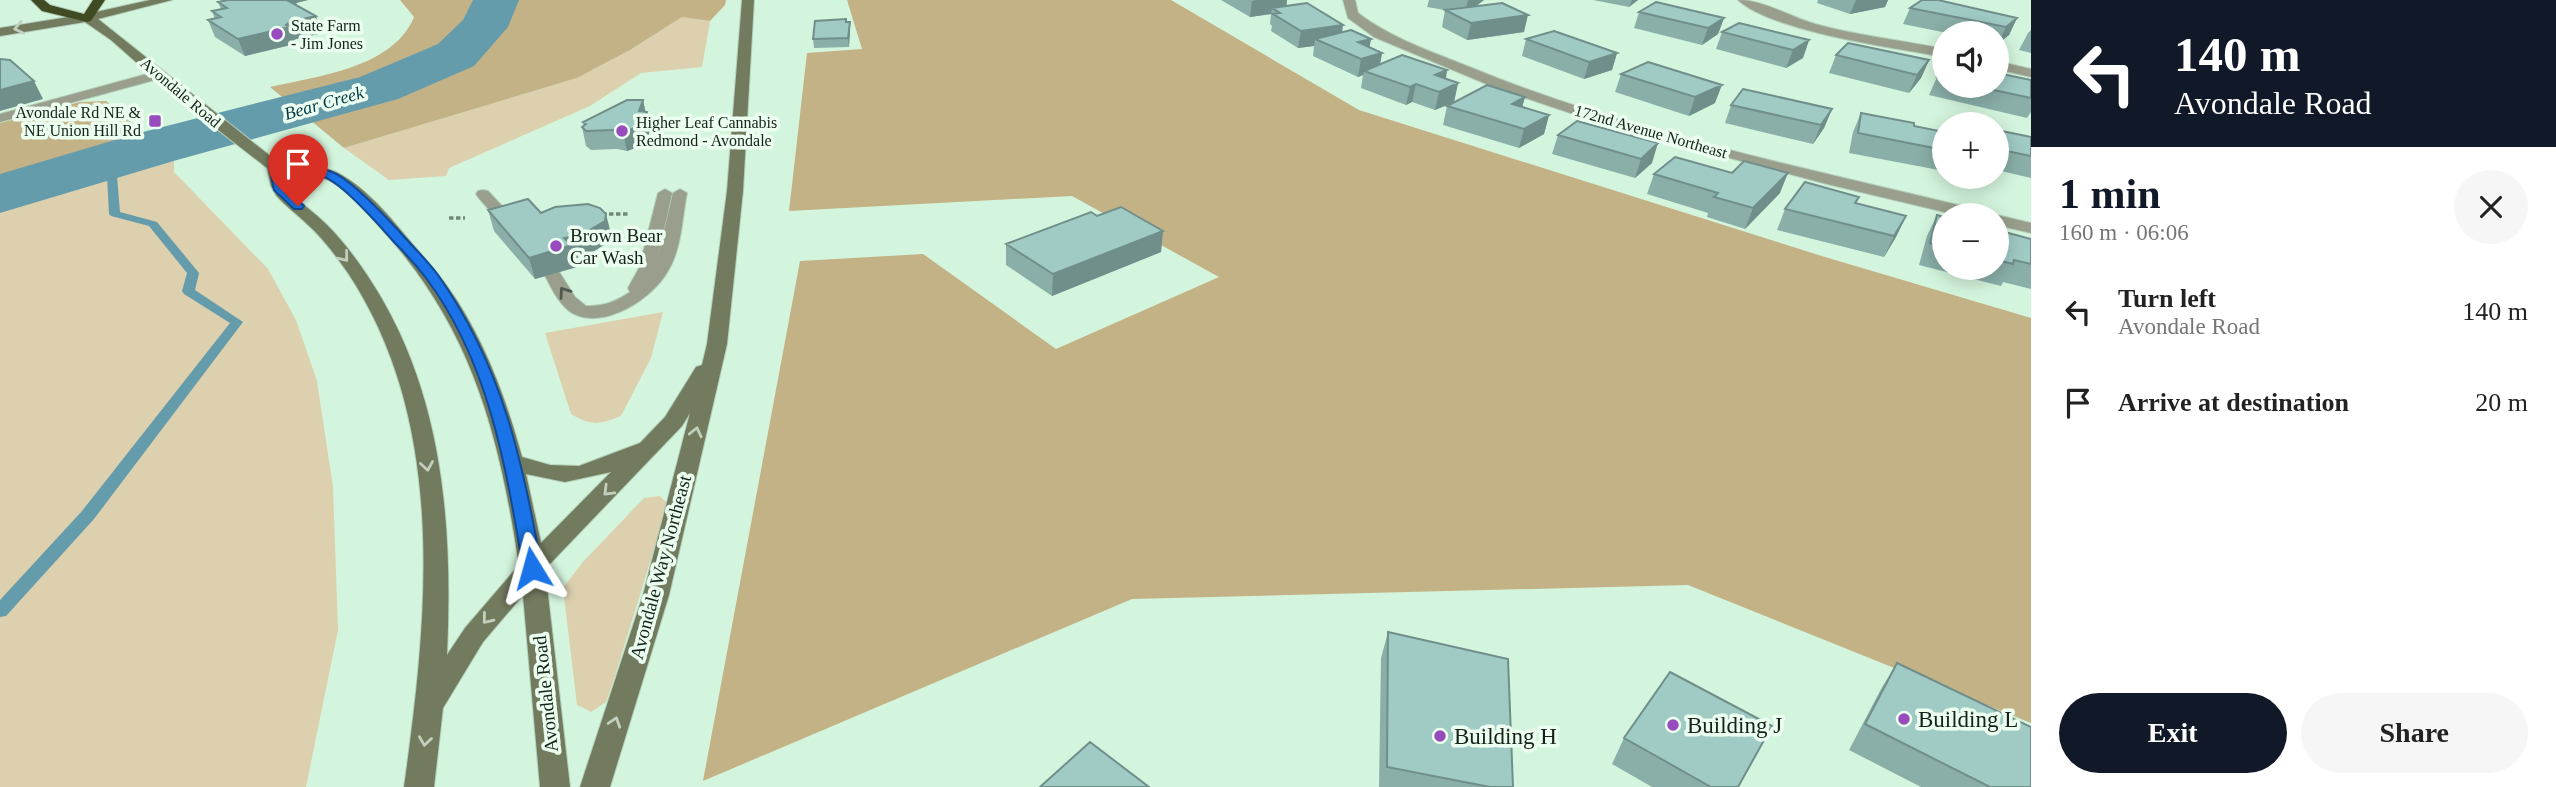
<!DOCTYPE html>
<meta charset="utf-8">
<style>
body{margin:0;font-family:"Times New Roman",serif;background:#f6f6f6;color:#222;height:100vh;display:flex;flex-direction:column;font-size:26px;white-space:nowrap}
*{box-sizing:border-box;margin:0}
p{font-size:23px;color:#767676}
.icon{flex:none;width:38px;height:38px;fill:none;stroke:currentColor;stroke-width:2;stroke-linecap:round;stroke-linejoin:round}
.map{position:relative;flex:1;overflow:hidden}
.drawer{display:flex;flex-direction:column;background:#fff;width:525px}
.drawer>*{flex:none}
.top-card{background:#111827;color:#fff;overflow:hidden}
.fabs{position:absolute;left:1932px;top:21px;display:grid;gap:14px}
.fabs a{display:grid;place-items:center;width:77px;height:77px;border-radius:50%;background:#fff;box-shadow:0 4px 18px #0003;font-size:35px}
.pin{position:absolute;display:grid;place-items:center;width:60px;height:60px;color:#fff;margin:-72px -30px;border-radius:50% 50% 50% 0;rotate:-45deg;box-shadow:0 0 7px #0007}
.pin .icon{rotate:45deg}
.me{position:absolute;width:77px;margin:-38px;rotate:352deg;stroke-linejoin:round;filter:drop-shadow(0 0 5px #0008)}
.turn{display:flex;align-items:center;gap:24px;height:147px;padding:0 28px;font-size:32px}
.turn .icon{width:91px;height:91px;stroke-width:2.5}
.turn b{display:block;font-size:49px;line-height:60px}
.round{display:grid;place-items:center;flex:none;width:74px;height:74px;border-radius:37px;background:#f6f6f6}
.headline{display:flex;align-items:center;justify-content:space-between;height:119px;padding:0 28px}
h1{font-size:42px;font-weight:800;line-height:52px;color:#111827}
.action{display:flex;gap:14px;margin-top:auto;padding:14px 28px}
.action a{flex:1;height:80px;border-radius:42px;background:#111827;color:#fff;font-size:28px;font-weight:800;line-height:80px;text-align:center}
.action a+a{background:#f6f6f6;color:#222}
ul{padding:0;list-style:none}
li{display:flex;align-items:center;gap:21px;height:91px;padding:0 28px}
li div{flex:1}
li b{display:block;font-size:26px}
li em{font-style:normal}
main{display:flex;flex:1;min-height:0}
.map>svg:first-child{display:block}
.green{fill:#ddd0ae}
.forest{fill:#c3b286}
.water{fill:#659cac}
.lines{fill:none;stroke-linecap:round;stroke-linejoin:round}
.stream{fill:#659cac;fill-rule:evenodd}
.river{fill:#659cac;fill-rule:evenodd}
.lane-casing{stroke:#b2cfba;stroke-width:2}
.street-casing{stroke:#b2cfba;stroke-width:2}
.secondary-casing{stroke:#b2cfba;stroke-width:2}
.highway-casing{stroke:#b2cfba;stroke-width:2}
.path{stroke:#728878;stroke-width:3.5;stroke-dasharray:4.5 2.5;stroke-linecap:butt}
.lane{fill:#999f8c;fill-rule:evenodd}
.street{fill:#999f8c;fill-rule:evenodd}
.secondary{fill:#737b5f;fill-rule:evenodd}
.highway{fill:#414b23;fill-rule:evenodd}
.wall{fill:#8aafa9}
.shaded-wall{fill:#708e8a}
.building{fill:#a0cbc5;stroke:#708e8a;stroke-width:2}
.oneway{stroke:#c1d0bd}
.oneway2{stroke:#515a4d}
.route{fill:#1a73e8;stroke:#114b97;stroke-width:2}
.poi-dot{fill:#984bbc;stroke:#ebfef0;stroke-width:2.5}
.labels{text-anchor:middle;stroke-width:7;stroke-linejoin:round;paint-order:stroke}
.far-poi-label{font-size:16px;fill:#162119;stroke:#ebfef0;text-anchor:start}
.far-street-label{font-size:16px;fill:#162119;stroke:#ebfef0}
.far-water-label{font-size:18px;font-style:italic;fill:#023945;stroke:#ebfef0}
.poi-label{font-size:19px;fill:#162119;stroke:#ebfef0;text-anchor:start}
.street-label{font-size:19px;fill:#162119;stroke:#ebfef0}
.near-poi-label{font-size:23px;fill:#162119;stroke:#ebfef0;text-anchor:start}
</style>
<main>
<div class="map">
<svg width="2031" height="787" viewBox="0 0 2031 787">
<rect width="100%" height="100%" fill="#d4f5dd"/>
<path class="green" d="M682,17L710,21L702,67L641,73L590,106L449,168L446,176L389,180L344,148L577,78L630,50Z
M174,158V172L268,269L296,320L317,381L333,487L338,630L306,787H0V204L113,170Z
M663,312L651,358L621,416C598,425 592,426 571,414L545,333Z
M660,496L668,504L614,679L606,702L591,712L577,705L563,588L582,563L644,498Z"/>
<path class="forest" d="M400,0H726L725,5L710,21L682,17L630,50L577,78L344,148L270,87C318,76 393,68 414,17Z
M847,0H1171L1359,110L1825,257L2031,318V723L1688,585L1132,599L703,781L800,261L923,254L1056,349L1219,277L1072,196L789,211L807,53L862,49Z
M106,101L153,140L110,153L78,159L0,189V123L80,102Z"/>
<path class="water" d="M153,140L174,158L113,170L0,204V189L78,159L110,153Z"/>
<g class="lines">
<path class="stream" d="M125,153L130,156L117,176L120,212L157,222L199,273L195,290L243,322L94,519L6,616L0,617V600L82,511L230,323L184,294L182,291L187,273L149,226L111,216L109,214L107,176L121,154Z"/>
<path class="river" d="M473,0H519L508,27L474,66L398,99L177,160L0,213V174L135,134L360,77L438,44L463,20Z"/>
<defs>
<path id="lane" d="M158,71L162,72V78L0,122V114Z
M665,189L672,193L657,261L673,193L680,189L687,193C682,218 682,248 668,271C653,298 604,331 572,313C559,305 551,287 544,274L546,270H558L575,297L586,306C603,307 617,301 630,292L628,288L639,268L658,193Z
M483,190L488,191L518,223L520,226L518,229H506L478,197L476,194L478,191Z"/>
<path id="street" d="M1343,0H1355L1358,13C1392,39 1433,52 1472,68C1636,135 1812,169 1983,211L1985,215H1957L1827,184L1603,124L1496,88L1374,37L1348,18Z
M1738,0C1764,0 1790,17 1815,24C1858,36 1902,40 1944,49V57C1895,48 1773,32 1738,0Z
M1997,61L2031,69V77L1997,69Z
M1996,215H1997L2031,223V233L1997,225Z"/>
<path id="secondary" d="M150,0H172L98,19L274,159C294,171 319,162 340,174C368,190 390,217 410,241C422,256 436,270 447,286C483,336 506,398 522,457L550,465L579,466L640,443L665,417L696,367L702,365L707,344L727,191L742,0H754L743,191L727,344L669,595L610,787H580L643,595L690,413L682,426L545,569L570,787H540L523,595L483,642L443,708L434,787H404C428,616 448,424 348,273C336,256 323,238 307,224C297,214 285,206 276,195L271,186L267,168L171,93L111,40L85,22L0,36V28L87,14ZM284,173C296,175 309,173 321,177C343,184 363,208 378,225C472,326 499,433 519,565L465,628L447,655C453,523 443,388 367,275C355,257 342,240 327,225C311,208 288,198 284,173ZM611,472L541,543L526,474L565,482Z"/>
<path id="highway" d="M31,0H44L50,5L84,14L93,0H105L91,21L87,22L42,11Z"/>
</defs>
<use href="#lane" class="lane-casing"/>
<use href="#street" class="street-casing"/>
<use href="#secondary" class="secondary-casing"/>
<use href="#highway" class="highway-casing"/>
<path class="path" d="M602,214H628
M449,218H465"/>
<use href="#lane" class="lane"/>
<use href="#street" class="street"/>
<use href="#secondary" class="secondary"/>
<use href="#highway" class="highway"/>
</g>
<path class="wall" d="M222,0H308L296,3L297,5L322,33L296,39L294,40L295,44L245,56L215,37L208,20L215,19L212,11L221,9L218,2L223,1Z
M1221,0H1287L1286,6L1342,32L1371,39L1369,47L1382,53L1380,64L1447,70L1446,79L1458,83L1454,102L1435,110L1412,102L1406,105L1361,88L1363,75L1358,77L1313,56L1314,46L1298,48L1271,31L1272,26L1270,24L1271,14L1250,17Z
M1429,0H1484L1476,6L1524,32L1467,40L1442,27L1445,10L1427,7Z
M1593,0H1638L1629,7Z
M1818,0H1888L1885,7L1850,14L1817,3Z
M1910,8L2017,18L2009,35L1998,44H1997V33H1947L1903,24Z
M1639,12L1724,18L1718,34L1702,45L1634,28Z
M847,22H850V31L849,47L814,48L813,39Z
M2031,30V53L2019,50L2028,33Z
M1722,32L1809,40L1803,58L1786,68L1716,49Z
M1526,39L1617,53L1612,70L1584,79L1522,56Z
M1836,55L1929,60L1921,78L1909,93L1829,73Z
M1944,69V86H1997L2031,80V112L2027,118L1929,95L1937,77Z
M1621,74L1715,103L1689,116L1615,92Z
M1525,97L1522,107L1549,115L1544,134L1519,148L1443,125L1447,106Z
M643,100L650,130L646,144L627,151L617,149L591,150L586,146L582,127L584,126L583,122Z
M1731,105L1832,109L1824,128L1813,144L1725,123Z
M1861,113L1914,126L1944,132V171L1849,153L1853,132Z
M1577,121L1652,163L1635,178L1552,154L1558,135Z
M1997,130L2031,137V178L1997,170Z
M1654,174L1780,193L1745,229L1707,217L1708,213L1647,194Z
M1859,197L1856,203L1906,216L1896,237L1884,257L1777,230L1785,209Z
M488,210L541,213L611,234L609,242L586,256L575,258L577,267L535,279L494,231Z
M1937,215L1944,217V268H1997V230L2031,239V289L2003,282L2001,286L1919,265L1927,236Z
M1097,216L1163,231L1161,252L1052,296L1006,265V244Z
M1388,632L1513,787H1379L1381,658Z
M1897,663L2031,787H1921L1849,750L1881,689Z
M1624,738L1738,787H1652L1612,764Z"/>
<path class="shaded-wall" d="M282,0H308L296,3L299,10Z
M1256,0H1287L1286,11L1272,8L1271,14L1250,17L1252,1Z
M1468,0H1484L1465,14Z
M1632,0H1638L1629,7Z
M1856,0H1888L1885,7L1850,14Z
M1528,15L1524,32L1467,40L1471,23Z
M316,16L322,33L296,39L294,40L295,44L245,56L238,39L286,25L290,22Z
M1724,18L1718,34L1702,45L1708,28Z
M2017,18L2009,35L1998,44L2006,27Z
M850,22V31L849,47L848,38Z
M1343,25L1341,42L1315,39L1314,46L1298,48L1301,31Z
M1371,39L1368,56L1358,42Z
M1809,40L1803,58L1786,68L1793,50Z
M1382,53L1379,70L1364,71L1363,75L1358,77L1361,59Z
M1617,53L1612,70L1584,79L1589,62Z
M1929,60L1921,78L1909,93L1917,75Z
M1447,70L1444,88L1435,75Z
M34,81L43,99L0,111V90Z
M1458,83L1454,102L1435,110L1439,92Z
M1416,84L1412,102L1406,105L1410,87Z
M1722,85L1715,103L1689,116L1695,97Z
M1525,97L1520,115L1512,104Z
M643,100L646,115L647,112L650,130L646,144L627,151L623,132L639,111Z
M1832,109L1824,128L1813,144L1821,125Z
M1549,115L1544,134L1519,148L1524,129Z
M1658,143L1652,163L1635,178L1641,159Z
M1788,173L1780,193L1745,229L1753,208Z
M606,214L611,234L609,242L586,256L575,258L577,267L535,279L529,258Z
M1906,216L1896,237L1884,257L1894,236Z
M1163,231L1161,252L1052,296L1053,274Z"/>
<path class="building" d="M228,0H287L316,16L290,22L286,25L289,27L238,39L208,20L221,17L212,11L227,8L218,2Z
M1922,0H1938L2017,18L2006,27L1910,8Z
M1656,2L1724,18L1708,28L1639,12Z
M1307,3L1343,25L1301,31L1273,14L1280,13L1272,8Z
M1502,3L1528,15L1471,23L1445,10Z
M846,19V22H850L848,38L813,39L815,21Z
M1739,23L1809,40L1793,50L1722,32Z
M1351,30L1371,39L1358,42L1382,53L1361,59L1315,39Z
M1554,31L1617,53L1589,62L1526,39Z
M1848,43L1929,60L1917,75L1836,55Z
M1402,55L1447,70L1435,75L1458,83L1439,92L1416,84L1410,87L1364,71Z
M0,59L10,60L34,81L0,90Z
M1648,62L1722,85L1695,97L1621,74Z
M1944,69V79L1937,77Z
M1997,73L2031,80V98L1975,86H1997Z
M1487,85L1525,97L1512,104L1549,115L1524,129L1447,106Z
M1743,89L1832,109L1821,125L1731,105Z
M627,100H643L639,111L647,112L643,125L623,132L613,130L586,131L582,127L586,124L583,122Z
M1861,113L1914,123V126L1944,132V150L1858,133Z
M1577,121L1658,143L1641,159L1558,135Z
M1997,130L2031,137V156L1997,149Z
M1675,157L1732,173L1744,161L1788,173L1753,208L1714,197L1718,193L1654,174Z
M1805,182L1859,197L1855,203L1906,216L1894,236L1785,209Z
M528,199L541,213L555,207L588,204L600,208L606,214L605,221L581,235L564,238L572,245L529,258L488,210Z
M1121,207L1163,231L1053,274L1006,244L1091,212L1097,216Z
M1937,215L1944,217V247L1930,243Z
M1997,230L2031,239V264L2014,260L2013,264L1997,260Z
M1388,632L1508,659L1513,787H1490L1387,767Z
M1897,663L2031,727V787H1990L1865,724Z
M1670,672L1772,726L1738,787H1711L1624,738Z
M1090,742L1149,787H1040Z"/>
<defs><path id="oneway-chevron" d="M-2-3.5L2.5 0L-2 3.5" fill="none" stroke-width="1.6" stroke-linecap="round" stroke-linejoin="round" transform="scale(1.75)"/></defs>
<g class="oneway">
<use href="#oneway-chevron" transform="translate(19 28) rotate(168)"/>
<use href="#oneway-chevron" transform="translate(344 257) rotate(51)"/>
<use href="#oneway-chevron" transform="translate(696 432) rotate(-77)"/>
<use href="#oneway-chevron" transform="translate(427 466) rotate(81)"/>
<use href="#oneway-chevron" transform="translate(608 491) rotate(135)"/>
<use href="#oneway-chevron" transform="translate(487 619) rotate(129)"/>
<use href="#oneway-chevron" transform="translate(615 722) rotate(-72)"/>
<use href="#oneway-chevron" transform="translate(425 741) rotate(98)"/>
</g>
<use class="oneway2" href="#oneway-chevron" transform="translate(564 292) rotate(-125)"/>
<path class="route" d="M275,163C292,165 316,165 332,172C351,179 385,216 399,231C412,246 427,260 438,275C504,369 521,458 542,568L539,572H525L523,568C506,467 489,362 426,278C416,265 405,253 394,242C380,226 342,183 324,177C311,173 295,173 282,171L286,189L304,206L302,209H294L274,190L269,166Z"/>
<g class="poi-dot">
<circle cx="277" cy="34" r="7"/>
<rect x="148" y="114" width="14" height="14" rx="3.5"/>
<circle cx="622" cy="131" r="7"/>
<circle cx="556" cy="246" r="7"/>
<circle cx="1904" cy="719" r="7"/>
<circle cx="1673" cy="725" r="7"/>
<circle cx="1440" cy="736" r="7"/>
</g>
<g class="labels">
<g class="far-poi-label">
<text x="291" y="31">State Farm<tspan x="291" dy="18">- Jim Jones</tspan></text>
<text x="141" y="118" text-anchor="end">Avondale Rd NE &amp;<tspan x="141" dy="18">NE Union Hill Rd</tspan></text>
<text x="636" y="128">Higher Leaf Cannabis<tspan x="636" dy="18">Redmond - Avondale</tspan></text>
</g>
<g class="far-street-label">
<text transform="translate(181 92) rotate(40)" y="6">Avondale Road</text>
<text transform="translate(1651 131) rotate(16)" y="6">172nd Avenue Northeast</text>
</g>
<g class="far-water-label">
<text transform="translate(324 103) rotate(-16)" y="6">Bear Creek</text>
</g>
<g class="poi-label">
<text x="570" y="242">Brown Bear<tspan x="570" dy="22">Car Wash</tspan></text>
</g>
<g class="street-label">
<text transform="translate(660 567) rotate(-75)" y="7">Avondale Way Northeast</text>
<text transform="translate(545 694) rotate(-96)" y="7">Avondale Road</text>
</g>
<g class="near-poi-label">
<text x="1918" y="727">Building L</text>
<text x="1687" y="733">Building J</text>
<text x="1454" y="744">Building H</text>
</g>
</g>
</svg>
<div class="fabs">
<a><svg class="icon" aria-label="sound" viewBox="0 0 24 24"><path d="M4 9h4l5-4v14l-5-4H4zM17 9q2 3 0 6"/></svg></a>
<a>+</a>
<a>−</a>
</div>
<div class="pin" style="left:298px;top:206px;background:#d93025"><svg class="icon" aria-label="arrive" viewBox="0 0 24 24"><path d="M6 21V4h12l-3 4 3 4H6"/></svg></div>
<svg class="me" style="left:532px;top:568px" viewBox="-20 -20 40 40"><path d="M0-17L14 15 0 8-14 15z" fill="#1a73e8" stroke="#fff" stroke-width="4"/></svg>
</div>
<section class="drawer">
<div class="top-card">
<div class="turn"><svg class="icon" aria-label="left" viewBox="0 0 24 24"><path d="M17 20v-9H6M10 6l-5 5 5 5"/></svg><div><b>140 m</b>Avondale Road</div></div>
</div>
<div class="headline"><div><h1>1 min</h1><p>160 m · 06:06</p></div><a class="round"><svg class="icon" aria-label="close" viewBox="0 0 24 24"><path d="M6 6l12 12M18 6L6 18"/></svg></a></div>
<ul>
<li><svg class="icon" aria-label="left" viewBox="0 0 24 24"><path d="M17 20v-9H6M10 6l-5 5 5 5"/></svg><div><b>Turn left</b><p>Avondale Road</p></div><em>140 m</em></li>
<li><svg class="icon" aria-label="arrive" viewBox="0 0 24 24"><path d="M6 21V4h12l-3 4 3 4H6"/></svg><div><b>Arrive at destination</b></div><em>20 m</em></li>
</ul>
<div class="action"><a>Exit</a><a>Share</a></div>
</section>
</main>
